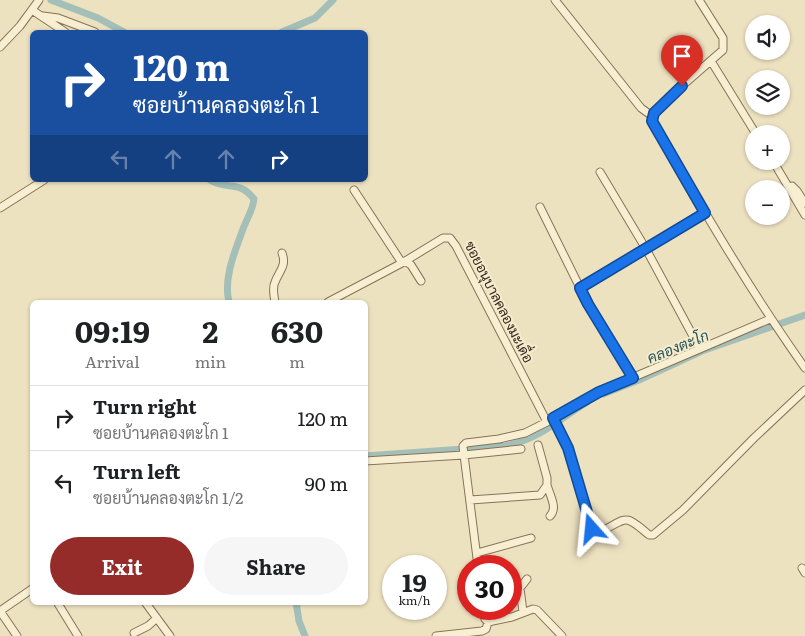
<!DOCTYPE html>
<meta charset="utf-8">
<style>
body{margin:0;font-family:Literata,Sarabun,serif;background:#f6f6f6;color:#202124;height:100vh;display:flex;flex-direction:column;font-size:19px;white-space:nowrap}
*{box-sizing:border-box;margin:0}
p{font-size:16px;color:#757577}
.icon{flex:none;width:28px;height:28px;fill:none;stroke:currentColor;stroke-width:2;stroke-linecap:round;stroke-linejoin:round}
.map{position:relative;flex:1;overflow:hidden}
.side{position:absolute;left:30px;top:300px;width:338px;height:305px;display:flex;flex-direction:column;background:#fff;border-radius:8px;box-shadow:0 1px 4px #0004}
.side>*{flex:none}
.top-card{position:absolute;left:30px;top:30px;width:338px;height:152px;border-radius:8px;box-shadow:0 1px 4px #0004;background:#1a4fa0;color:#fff;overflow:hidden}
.tools{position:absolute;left:745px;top:15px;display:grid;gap:10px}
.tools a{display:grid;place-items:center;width:45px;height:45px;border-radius:50%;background:#fff;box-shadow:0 1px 4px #0004;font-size:25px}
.speed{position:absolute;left:382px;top:555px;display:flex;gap:10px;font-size:25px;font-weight:700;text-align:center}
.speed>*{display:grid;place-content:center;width:65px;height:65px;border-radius:50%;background:#fff;box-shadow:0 1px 4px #0004;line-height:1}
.speed small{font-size:12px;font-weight:400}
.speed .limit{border:8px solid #d22;background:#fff;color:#111}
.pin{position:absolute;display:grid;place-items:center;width:42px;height:42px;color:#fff;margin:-51px -21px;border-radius:50% 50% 50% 0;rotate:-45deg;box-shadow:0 0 5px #0007}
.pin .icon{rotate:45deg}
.me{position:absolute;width:55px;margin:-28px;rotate:342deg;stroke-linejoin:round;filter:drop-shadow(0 0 4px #0008)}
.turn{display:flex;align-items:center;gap:18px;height:105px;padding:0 20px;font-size:22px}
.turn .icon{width:65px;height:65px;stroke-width:2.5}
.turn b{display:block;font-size:35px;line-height:42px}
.lanes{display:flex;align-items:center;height:48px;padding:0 20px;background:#0003;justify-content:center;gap:25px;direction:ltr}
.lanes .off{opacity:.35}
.eta{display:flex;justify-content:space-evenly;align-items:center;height:85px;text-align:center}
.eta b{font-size:30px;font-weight:700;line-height:35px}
.cta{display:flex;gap:10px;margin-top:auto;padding:10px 20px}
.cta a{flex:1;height:58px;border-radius:30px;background:#952c29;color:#fff;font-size:20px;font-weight:700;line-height:58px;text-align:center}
.cta a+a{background:#f6f6f6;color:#202124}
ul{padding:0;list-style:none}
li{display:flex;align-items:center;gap:15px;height:65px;padding:0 20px;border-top:1px solid #e0e0e0}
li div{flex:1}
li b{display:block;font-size:19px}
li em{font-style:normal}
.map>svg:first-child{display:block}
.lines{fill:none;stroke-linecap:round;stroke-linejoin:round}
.canal{stroke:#a3bfb8;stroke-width:7}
.minor-casing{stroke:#867358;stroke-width:9}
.minor{stroke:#f8efd3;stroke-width:7}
.route-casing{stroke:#114b97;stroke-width:12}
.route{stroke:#1a73e8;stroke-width:9}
.labels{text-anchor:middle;stroke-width:4;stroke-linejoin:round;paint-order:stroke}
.street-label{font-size:14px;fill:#362a1c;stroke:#f5eccf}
.water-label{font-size:15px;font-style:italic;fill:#2c5555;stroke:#f5eccf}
</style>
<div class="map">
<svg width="805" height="636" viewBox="0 0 805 636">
<rect width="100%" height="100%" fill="#ede2c0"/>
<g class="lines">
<path class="canal" d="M51,0L98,18L124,32
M282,32L315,18L333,0
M210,180C228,191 238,179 254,199C253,210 247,218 243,229C235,251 223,279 229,302
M603,394L639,380L702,351L805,315
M365,456L506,446C541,438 558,420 587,402
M296,602L299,621L305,636"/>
<defs>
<path id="minor" d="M555,0L641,108L652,116
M699,0L723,38V50L668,98L654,113L652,121C700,205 749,289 805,368
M32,10L65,32
M43,16L58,18L95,32
M0,47L20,26L39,0
M711,61L756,134
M773,161L805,215
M600,172L646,249L700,349
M789,187L792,186L797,191L805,203
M354,190L402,263
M540,207L588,304L633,378
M0,208L44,180
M405,261L411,265L421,281
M580,287L705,213
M275,302C274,296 272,288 275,282C279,271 287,266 282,253
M328,302L402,263L443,238H450L456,246L547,422
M553,418L568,448L592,529L600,532C627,519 623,512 649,535H653L683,510L754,438L805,390
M521,449L464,455L463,446L466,443L499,439L525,433L547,422L599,392L770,319
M365,461L464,455L478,566
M547,485C550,496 558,508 550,516
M470,500L540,495L547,485V478L538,445
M477,553L531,538
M802,568L805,573
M57,602L78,636
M145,602L170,636
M483,609L485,619L488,622L512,617L533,609L537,610L562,636
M0,611L32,589
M0,611L17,636
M523,612L520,588L527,579
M134,633L148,626L157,618
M436,636L482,631L486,629L488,622"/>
</defs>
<use href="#minor" class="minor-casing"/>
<use href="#minor" class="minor"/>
</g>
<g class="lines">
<defs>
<path id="route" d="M592,529L568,448L553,418L599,392L633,378L588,304L580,288L705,213L652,121L654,113L682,86"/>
</defs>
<use href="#route" class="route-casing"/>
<use href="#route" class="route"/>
</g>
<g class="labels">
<g class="street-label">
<text transform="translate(499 302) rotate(63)" y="5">ซอยอนุบาลคลองมะเดื่อ</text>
</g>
<g class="water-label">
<text transform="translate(678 347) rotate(-22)" y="5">คลองตะโก</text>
</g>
</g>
</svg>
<div class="tools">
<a><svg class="icon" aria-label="sound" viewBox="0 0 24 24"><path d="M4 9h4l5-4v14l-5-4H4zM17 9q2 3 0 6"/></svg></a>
<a><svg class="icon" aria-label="layers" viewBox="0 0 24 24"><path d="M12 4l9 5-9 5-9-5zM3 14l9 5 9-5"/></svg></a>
<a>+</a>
<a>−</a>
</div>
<div class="speed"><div>19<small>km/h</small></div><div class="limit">30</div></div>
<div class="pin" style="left:682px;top:86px;background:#d93025"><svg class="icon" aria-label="arrive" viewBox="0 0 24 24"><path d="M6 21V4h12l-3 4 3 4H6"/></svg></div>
<svg class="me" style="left:592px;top:529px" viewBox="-20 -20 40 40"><path d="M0-17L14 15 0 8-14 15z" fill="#1a73e8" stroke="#fff" stroke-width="4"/></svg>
<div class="top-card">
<div class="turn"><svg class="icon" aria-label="right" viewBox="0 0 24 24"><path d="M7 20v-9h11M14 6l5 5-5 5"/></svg><div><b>120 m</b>ซอยบ้านคลองตะโก 1</div></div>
<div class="lanes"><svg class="icon off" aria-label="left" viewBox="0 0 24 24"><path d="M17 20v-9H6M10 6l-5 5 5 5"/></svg><svg class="icon off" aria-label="ahead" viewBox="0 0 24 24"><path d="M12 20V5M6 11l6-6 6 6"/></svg><svg class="icon off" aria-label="ahead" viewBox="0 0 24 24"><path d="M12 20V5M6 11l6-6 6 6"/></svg><svg class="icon" aria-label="right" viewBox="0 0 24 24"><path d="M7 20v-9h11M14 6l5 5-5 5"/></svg></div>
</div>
<section class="side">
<div class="eta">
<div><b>09:19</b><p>Arrival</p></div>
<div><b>2</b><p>min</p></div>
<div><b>630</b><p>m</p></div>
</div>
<ul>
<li><svg class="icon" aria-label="right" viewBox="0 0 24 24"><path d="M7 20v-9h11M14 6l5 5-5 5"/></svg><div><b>Turn right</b><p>ซอยบ้านคลองตะโก 1</p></div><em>120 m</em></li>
<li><svg class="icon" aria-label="left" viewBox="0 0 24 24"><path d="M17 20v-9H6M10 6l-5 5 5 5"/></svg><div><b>Turn left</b><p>ซอยบ้านคลองตะโก 1/2</p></div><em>90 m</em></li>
</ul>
<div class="cta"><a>Exit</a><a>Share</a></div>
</section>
</div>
